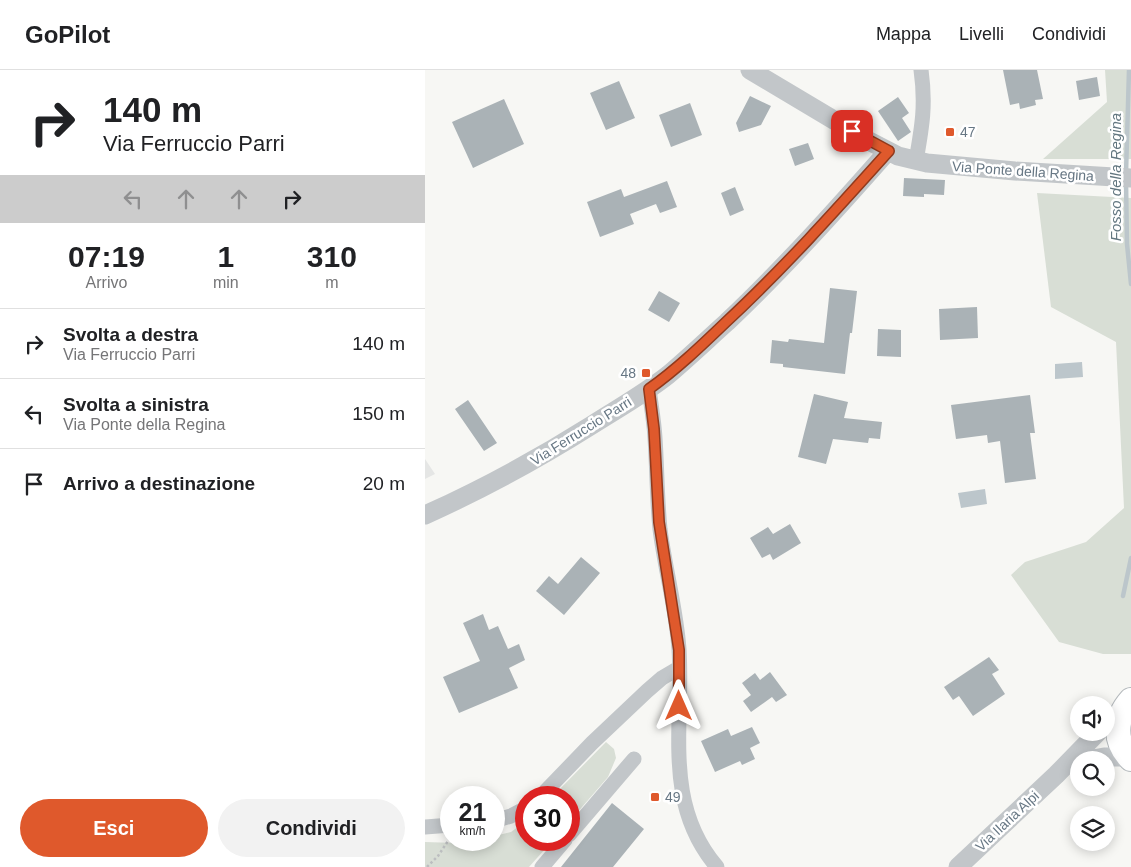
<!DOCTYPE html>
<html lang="it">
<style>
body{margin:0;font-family:Helvetica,sans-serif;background:#f2f2f2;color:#202124;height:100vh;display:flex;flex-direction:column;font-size:19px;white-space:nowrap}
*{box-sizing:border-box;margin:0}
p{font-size:16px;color:#757577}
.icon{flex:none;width:28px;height:28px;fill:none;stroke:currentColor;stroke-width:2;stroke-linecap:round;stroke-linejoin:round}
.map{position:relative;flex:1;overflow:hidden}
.drawer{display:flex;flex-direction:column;background:#fff;width:425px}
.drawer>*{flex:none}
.hud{background:#fff;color:#202124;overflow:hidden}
.fabs{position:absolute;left:645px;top:626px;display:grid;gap:10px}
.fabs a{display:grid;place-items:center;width:45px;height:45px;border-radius:50%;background:#fff;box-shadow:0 2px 12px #0003;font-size:25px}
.speed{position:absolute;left:15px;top:716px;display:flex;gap:10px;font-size:25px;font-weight:700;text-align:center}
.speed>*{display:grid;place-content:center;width:65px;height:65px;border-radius:50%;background:#fff;box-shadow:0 2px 12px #0003;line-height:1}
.speed small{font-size:12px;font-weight:400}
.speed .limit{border:8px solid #d22;background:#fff;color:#111}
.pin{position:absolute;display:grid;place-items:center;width:42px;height:42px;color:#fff;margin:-21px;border-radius:10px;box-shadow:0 2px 8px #0006}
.me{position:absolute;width:55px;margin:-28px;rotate:0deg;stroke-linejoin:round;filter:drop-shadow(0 0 4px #0008)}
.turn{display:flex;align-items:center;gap:18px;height:105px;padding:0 20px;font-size:22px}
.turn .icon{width:65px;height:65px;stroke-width:2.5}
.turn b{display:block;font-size:35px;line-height:42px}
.lanes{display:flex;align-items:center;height:48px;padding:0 20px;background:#0003;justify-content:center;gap:25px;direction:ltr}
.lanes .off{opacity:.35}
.eta{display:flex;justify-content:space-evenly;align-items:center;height:85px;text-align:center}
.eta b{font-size:30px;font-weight:600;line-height:35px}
.button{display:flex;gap:10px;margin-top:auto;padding:10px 20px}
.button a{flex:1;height:58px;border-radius:30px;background:#df592c;color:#fff;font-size:20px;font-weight:600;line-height:58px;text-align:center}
.button a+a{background:#f2f2f2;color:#202124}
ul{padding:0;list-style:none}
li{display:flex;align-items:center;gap:15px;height:70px;padding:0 20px;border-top:1px solid #e0e0e0}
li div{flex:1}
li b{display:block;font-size:19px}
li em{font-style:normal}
header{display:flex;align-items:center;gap:30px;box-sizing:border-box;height:70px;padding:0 25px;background:#fff;border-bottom:1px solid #e0e0e0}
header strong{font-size:24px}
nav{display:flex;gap:28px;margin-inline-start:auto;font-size:18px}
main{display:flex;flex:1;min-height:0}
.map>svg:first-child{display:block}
.built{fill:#e5e6e5}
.green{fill:#d8ded5}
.water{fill:#bcc6cb}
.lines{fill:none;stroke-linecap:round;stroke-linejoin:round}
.stream{stroke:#bcc6cb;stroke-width:4.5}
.building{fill:#aab2b6}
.primary-casing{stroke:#b5babd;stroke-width:26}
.path{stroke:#bcbec0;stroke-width:2.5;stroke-dasharray:2.5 2.5;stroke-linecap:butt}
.minor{stroke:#c2c6c9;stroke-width:15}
.tertiary{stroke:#c2c6c9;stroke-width:19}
.primary{stroke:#fff;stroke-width:24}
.route-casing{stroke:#913a1d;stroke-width:12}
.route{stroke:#df592c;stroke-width:9}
.poi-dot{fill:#df592c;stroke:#fff;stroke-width:2}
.labels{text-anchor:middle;stroke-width:5;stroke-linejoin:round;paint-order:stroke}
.poi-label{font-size:14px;fill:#677784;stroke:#fff;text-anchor:start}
.street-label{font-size:14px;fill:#677784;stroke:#fff}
.water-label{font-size:15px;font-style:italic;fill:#637780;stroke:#fff}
</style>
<header>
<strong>GoPilot</strong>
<nav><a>Mappa</a><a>Livelli</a><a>Condividi</a></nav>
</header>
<main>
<section class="drawer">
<div class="hud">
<div class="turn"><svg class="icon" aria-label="right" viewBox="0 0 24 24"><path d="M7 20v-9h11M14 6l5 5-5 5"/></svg><div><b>140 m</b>Via Ferruccio Parri</div></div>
<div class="lanes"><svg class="icon off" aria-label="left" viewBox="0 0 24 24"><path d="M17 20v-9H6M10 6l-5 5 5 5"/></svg><svg class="icon off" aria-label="ahead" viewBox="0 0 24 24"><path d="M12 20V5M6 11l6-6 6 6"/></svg><svg class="icon off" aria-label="ahead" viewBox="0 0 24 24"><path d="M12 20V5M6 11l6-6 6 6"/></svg><svg class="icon" aria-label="right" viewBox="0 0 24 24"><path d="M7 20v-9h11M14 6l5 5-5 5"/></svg></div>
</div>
<div class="eta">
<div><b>07:19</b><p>Arrivo</p></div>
<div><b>1</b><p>min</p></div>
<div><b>310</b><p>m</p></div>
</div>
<ul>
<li><svg class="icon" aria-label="right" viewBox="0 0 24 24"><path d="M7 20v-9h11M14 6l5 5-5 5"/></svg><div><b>Svolta a destra</b><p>Via Ferruccio Parri</p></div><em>140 m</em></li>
<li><svg class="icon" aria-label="left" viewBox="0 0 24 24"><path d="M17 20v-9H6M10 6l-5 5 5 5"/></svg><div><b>Svolta a sinistra</b><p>Via Ponte della Regina</p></div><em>150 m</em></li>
<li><svg class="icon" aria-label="arrive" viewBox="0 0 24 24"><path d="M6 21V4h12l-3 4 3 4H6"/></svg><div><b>Arrivo a destinazione</b></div><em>20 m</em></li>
</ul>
<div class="button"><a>Esci</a><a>Condividi</a></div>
</section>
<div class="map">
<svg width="706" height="797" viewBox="0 0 706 797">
<rect width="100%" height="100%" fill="#f7f7f4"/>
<path class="built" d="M0,389L10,404L0,409Z"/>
<path class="green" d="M680,0H706V89H618L682,32Z
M612,123L706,128V584H678L634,572L586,505L600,492L661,472L699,438L691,272L626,237Z
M181,672L189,679L191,688L183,707L144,752V728L127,727Z
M101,751V770H128L104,797H0V772L31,773L49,770H69V766L86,762Z"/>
<path class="water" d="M657,292L658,307L630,309V294Z
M560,419L562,434L536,438L533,423Z"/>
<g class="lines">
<path class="stream" d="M701,104L704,0
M701,111L702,174L706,214
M698,526L706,488"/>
</g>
<path class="building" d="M578,0H612L618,29L610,30L611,35L595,39L594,33L585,35Z
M672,7L675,26L654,30L651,11Z
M194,11L210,48L181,60L165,23Z
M325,26L346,36L336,55L314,62L311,53Z
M473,27L484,43L477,48L486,62L473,71L453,41Z
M79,29L99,74L48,98L27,52Z
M265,33L277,65L246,77L234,45Z
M383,73L389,89L370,96L364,79Z
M479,108L520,110L519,125L499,124V127L478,126Z
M242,111L252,137L235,143L231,134L205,144L209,154L175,167L162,132L196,119L199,127Z
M310,117L319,140L305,146L296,123Z
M405,218L432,221L427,263H425L420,304L358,297V294L345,293L347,270L363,272L364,269L399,273Z
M234,221L255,233L244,252L223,240Z
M552,237L553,268L515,270L514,239Z
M453,259L476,260V287L452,286Z
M389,324L423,332L419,348L457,352L455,369L444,368L443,373L408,369L401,394L373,387Z
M605,325L610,363H605L611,409L580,413L575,371L563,373L562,365L531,369L526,335Z
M43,330L72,373L59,381L30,339Z
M365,454L376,473L348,490L345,484L337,488L325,468L343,457L348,464Z
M156,487L175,503L139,545L111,521L124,506L133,514Z
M58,544L64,560L73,556L83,579L94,574L100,590L84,598L93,618L34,643L18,607L55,591L38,553Z
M564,587L574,600L567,604L580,624L548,646L534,626L528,630L519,617Z
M345,602L362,625L351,632L347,627L326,642L318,631L326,625L317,613L330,603L335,610Z
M327,657L335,673L325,678L330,689L317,695L315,691L290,702L276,671L303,659L306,666Z
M187,733L219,759L188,797H136Z"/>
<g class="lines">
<defs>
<path id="primary" d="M706,630C690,648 688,671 706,689"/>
</defs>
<use href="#primary" class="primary-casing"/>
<path class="path" d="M2,797L13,786L23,771"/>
<path class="minor" d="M491,91C497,57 501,35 496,0
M224,319C226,335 229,351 230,368C232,398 232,429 235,459C240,499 251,538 254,579C259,655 237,733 292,797
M114,728L167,673L222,621L237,608L254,598
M69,751L86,746L101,738
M0,757L26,755
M144,765L209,689
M117,797L140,770"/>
<path class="tertiary" d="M325,0L444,71L473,86L502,93L590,101L706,108
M0,445C58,419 113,389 167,355C192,339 219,324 243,305C263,288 282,270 302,252C359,198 411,140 463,81
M663,690L679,687H704
M533,797L631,705L673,662"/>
<use href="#primary" class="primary"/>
</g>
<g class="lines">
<defs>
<path id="route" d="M254,636V580L234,452L229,359L224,319C252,299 276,276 301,252C359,198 411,140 464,81L427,61"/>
</defs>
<use href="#route" class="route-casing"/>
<use href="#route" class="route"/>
</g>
<g class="poi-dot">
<rect x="520" y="57" width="10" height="10" rx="2.5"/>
<rect x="216" y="298" width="10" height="10" rx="2.5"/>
<rect x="225" y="722" width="10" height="10" rx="2.5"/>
</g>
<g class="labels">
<g class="poi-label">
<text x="535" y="67">47</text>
<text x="211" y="308" text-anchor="end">48</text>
<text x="240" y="732">49</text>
</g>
<g class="street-label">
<text transform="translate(598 101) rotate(4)" y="5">Via Ponte della Regina</text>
<text transform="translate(156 361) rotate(-32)" y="5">Via Ferruccio Parri</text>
<text transform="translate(582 751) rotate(-43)" y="5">Via Ilaria Alpi</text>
</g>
<g class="water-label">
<text transform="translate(691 107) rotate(-90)" y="5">Fosso della Regina</text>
</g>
</g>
</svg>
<div class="fabs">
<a><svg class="icon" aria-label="sound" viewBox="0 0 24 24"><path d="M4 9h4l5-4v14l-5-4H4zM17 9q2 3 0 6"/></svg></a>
<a><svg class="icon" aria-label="search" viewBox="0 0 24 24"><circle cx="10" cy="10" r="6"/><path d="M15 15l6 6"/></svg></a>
<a><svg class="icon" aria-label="layers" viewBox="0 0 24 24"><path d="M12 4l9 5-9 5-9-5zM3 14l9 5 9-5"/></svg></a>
</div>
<div class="speed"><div>21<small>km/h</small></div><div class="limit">30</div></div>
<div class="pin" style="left:427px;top:61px;background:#d93025"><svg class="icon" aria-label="arrive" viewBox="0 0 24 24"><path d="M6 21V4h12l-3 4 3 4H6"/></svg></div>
<svg class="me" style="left:254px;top:636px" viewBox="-20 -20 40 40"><path d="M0-17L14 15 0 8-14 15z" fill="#df592c" stroke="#fff" stroke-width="4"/></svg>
</div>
</main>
